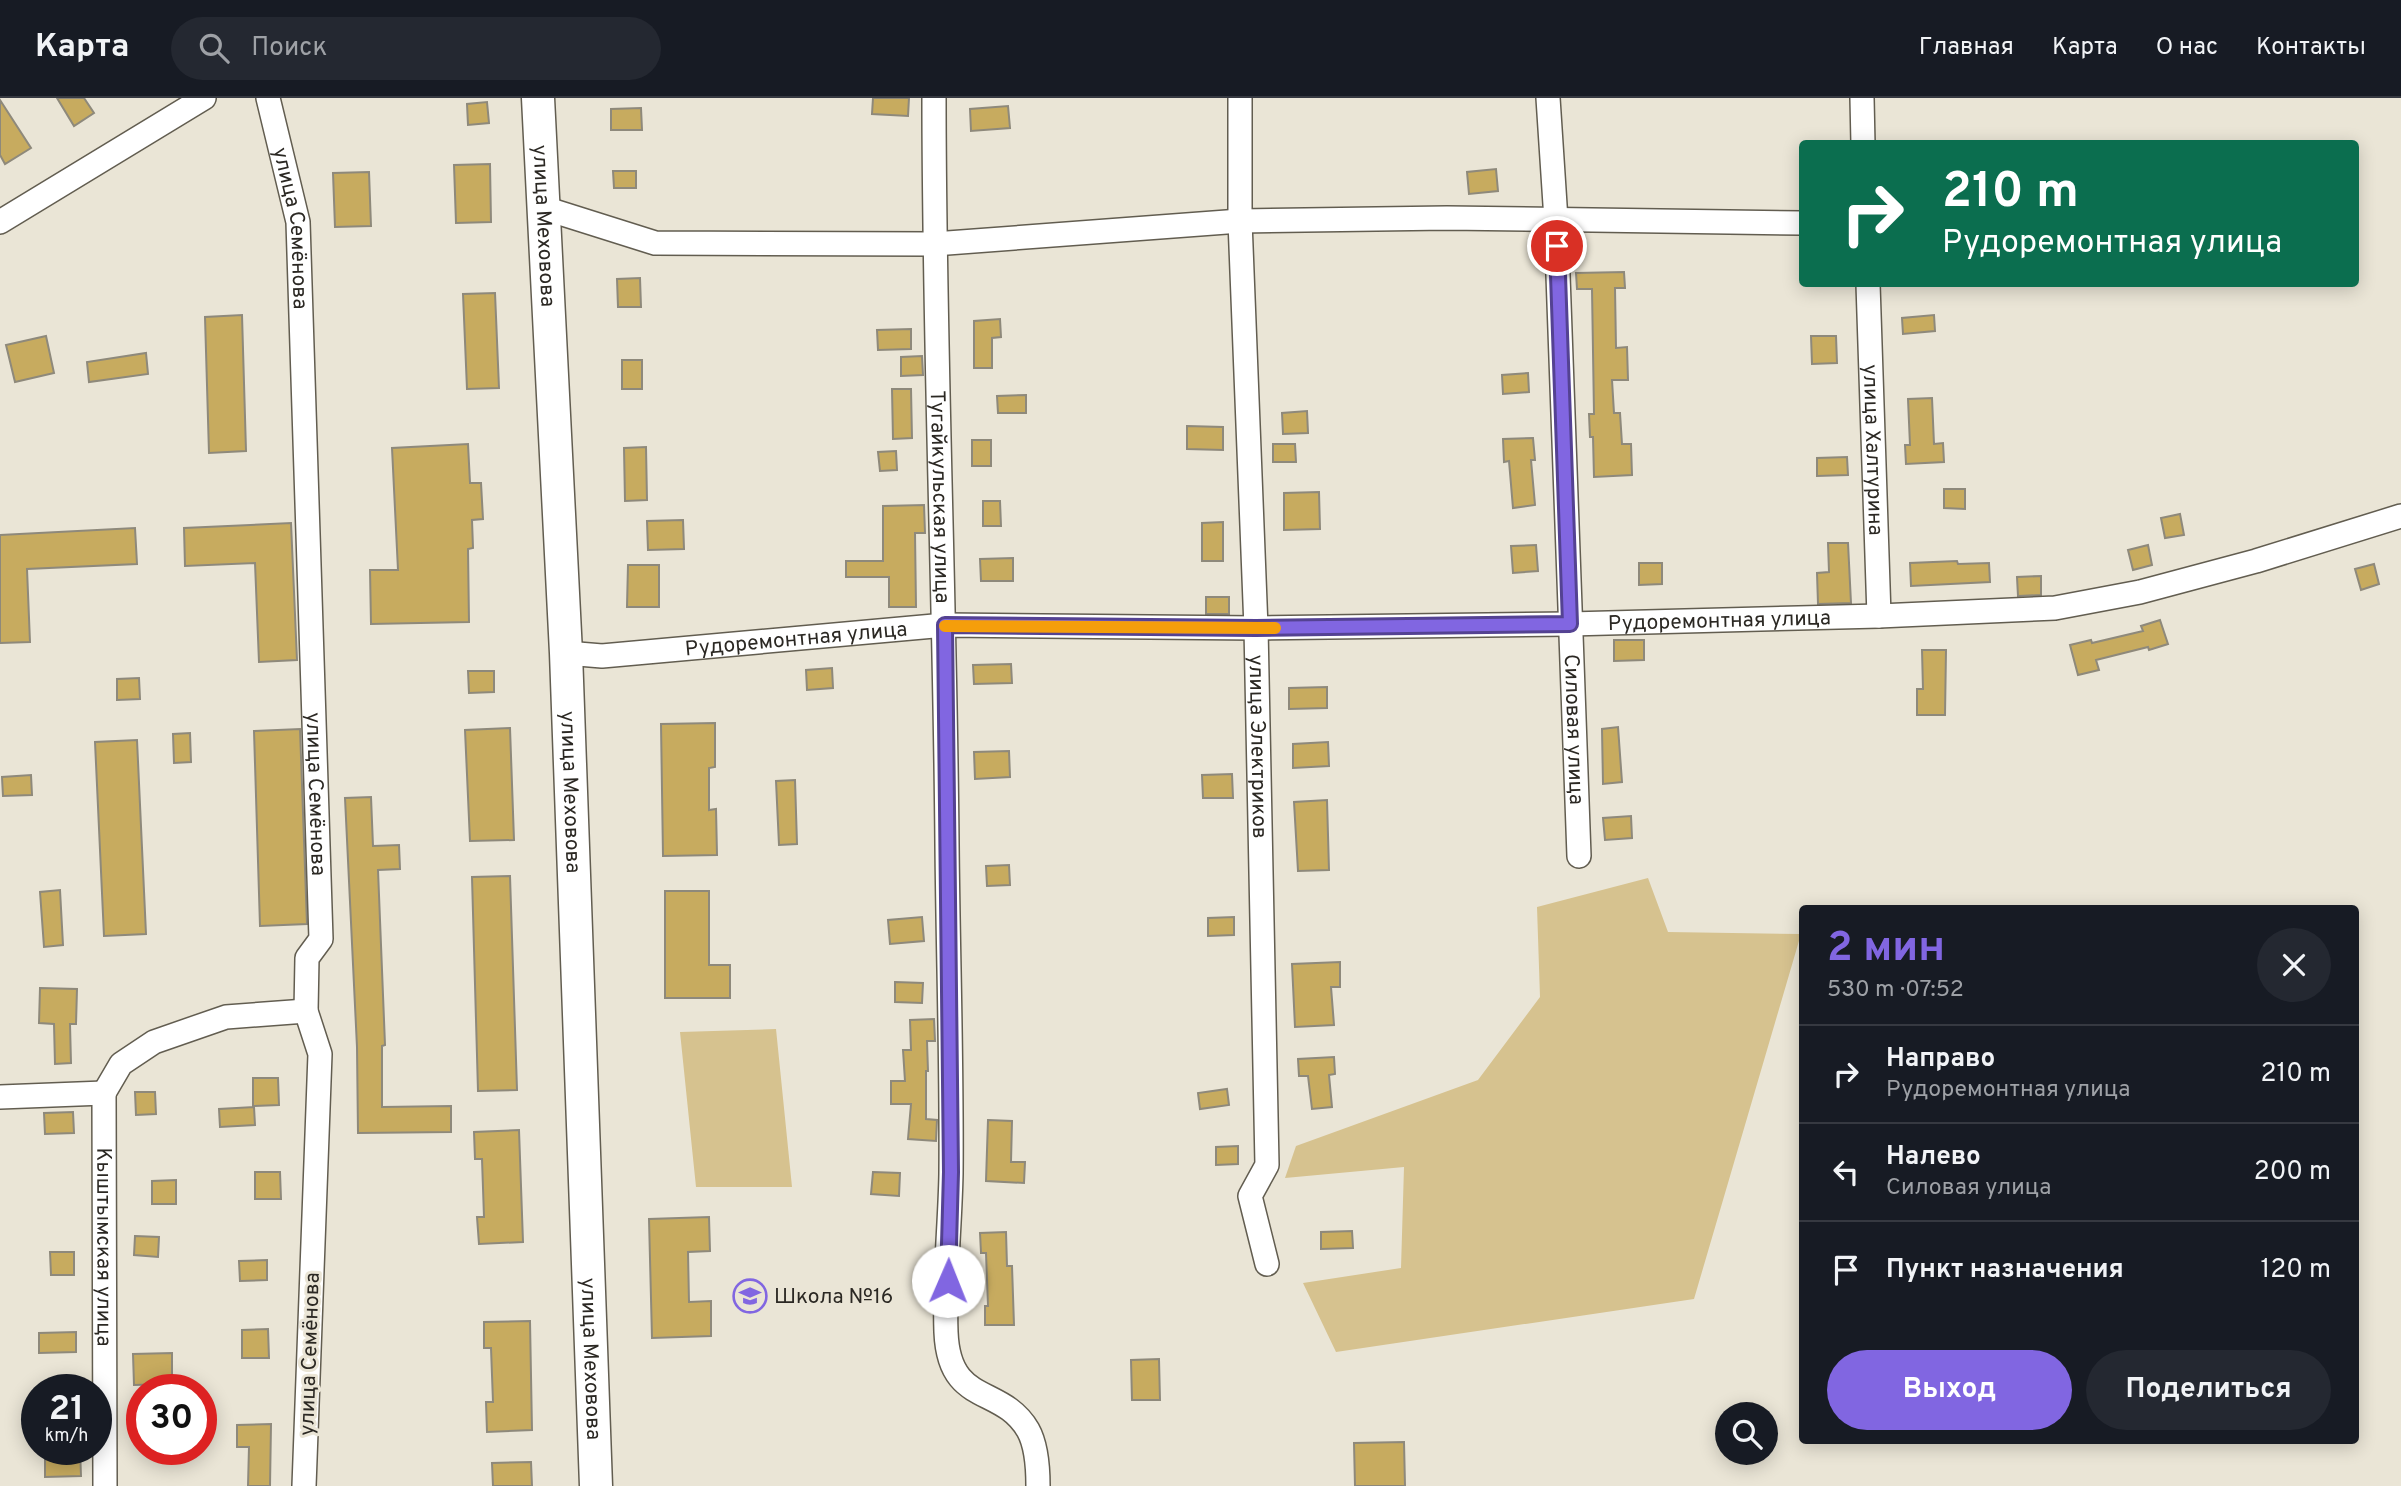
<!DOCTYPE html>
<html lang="ru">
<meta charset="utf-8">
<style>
body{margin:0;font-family:Overpass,sans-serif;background:#242831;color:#f1f3f6;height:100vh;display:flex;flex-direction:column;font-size:26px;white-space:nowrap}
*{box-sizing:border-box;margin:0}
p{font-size:23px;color:#9ea1a6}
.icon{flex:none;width:38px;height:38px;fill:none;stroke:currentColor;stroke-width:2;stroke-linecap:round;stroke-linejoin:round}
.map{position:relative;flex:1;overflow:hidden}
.details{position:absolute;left:1799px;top:807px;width:560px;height:539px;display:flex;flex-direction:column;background:#171b24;border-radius:7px;box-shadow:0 4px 18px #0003}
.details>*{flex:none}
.hud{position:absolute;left:1799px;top:42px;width:560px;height:147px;border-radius:7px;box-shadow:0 4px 18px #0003;background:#0b6e4f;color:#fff;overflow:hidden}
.buttons{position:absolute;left:1715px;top:1304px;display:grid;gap:14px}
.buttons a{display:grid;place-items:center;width:63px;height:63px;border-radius:50%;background:#171b24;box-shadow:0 4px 18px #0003;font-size:35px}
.speed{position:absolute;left:21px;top:1276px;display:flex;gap:14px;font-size:35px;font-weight:700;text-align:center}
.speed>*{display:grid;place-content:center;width:91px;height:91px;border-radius:50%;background:#171b24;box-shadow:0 4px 18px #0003;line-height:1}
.speed small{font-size:18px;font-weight:400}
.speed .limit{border:10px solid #d22;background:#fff;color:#111}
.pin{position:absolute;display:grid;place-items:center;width:60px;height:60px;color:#fff;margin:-30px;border:4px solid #fff;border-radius:50%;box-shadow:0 2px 7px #0007}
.me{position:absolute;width:77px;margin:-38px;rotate:1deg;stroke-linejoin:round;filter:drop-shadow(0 0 5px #0008)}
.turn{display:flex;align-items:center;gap:24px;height:147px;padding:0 28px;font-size:32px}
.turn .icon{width:91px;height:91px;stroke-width:2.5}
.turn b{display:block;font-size:49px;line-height:60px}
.round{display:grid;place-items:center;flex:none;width:74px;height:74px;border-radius:37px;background:#242831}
.head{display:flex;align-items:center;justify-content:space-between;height:119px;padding:0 28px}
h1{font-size:42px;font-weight:700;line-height:52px;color:#8166e1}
.primary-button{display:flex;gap:14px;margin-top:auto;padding:14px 28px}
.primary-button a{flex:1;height:80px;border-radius:42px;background:#8166e1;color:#fff;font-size:28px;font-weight:700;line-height:80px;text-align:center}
.primary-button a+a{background:#242831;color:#f1f3f6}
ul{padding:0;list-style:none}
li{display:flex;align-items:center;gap:21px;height:98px;padding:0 28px;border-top:2px solid #363941}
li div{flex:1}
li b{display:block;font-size:26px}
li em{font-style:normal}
header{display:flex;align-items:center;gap:42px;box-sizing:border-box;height:98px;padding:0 35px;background:#171b24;border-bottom:2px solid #363941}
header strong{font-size:33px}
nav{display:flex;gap:38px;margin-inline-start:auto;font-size:24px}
.search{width:490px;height:63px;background:#242831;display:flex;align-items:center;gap:18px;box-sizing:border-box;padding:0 24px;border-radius:38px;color:#9ea1a6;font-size:26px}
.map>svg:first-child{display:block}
.green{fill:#d6c28f}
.building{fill:#c7ab5f;stroke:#8e897b;stroke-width:2}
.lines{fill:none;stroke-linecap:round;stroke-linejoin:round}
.street-casing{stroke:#625d50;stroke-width:26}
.secondary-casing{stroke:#625d50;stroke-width:35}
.street{stroke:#fff;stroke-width:23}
.secondary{stroke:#fff;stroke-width:32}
.route-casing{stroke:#544292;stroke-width:18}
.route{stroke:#8166e1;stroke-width:12}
.slow{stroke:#f59e0b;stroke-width:12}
.labels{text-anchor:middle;stroke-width:6;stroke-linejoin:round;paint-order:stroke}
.street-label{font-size:21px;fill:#2b2823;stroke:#eae5d6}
.poi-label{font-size:21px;fill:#2b2823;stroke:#eae5d6;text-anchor:start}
</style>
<header>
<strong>Карта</strong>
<div class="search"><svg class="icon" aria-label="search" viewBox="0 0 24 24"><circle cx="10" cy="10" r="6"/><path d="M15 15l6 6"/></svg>Поиск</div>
<nav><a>Главная</a><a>Карта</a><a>О нас</a><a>Контакты</a></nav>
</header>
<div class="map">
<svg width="2401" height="1388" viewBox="0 0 2401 1388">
<rect width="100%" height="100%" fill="#eae5d6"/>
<path class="green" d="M1648,780L1668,834L1801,836L1694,1201L1336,1254L1303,1185L1401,1170L1404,1069L1285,1080L1296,1048L1478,982L1540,899L1537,809Z
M776,931L792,1089H696L680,934Z"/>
<path class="building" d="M57,0H84L94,15L74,28Z
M873,0H909L908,18L872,16Z
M0,2L31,50L5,66L0,57Z
M487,4L489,25L468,27L467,6Z
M1008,8L1010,30L971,33L970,11Z
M641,10L642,32H611V11Z
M490,66L491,124L456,125L454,67Z
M1496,71L1498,93L1469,96L1467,74Z
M613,73H636V90H614Z
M369,74L371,128L335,129L333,75Z
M1624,174L1625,190H1615L1616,250L1627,249L1628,282H1612L1614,315H1620L1622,346H1631L1632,377L1594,379L1593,339H1590L1589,316H1594L1592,191H1577L1576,175Z
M640,180L641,209H618L617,181Z
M495,195L499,290L467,291L463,196Z
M242,217L246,353L209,355L205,219Z
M1934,217L1935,233L1903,236L1902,220Z
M1000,221L1001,239L992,240V270H974V223Z
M911,231V251L878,252L877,232Z
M46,238L54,275L15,284L6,247Z
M1811,238H1836L1837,265L1812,266Z
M146,255L148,276L89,284L87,264Z
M922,258L923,277L901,278V259Z
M622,262H642V291H622Z
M1528,275L1529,294L1503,296L1502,277Z
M892,291H911L912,340L893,341Z
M1026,297V315H998L997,298Z
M1932,300L1934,346L1943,345L1944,364L1906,366L1905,347H1910L1908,301Z
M1307,313L1308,335L1283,336L1282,315Z
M1187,328L1223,329V352L1187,351Z
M1533,340L1535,362H1531L1535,407L1513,410L1509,363L1504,364L1503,341Z
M972,342H991V368H972Z
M468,346L470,385H481L483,421L472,422L473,450L468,451L469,524L371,526L370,472H398L392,350Z
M1273,346H1295L1296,364H1273Z
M646,349L647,402L625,403L624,350Z
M896,353L897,372L880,373L878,354Z
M1847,359L1848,377L1817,378V360Z
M1944,391H1965V411L1944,410Z
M1319,394L1320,431L1284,432V395Z
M983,403H1000L1001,428H983Z
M924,407L925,435H915L916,509H889V479H846V463H883V408Z
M2180,416L2184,437L2165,440L2161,420Z
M683,422L684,451L648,452L647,423Z
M1223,424V463H1202V425Z
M291,425L297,562L259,564L255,465L185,468L184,430Z
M135,430L137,466L27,471L30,544L0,545V437Z
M1828,445H1848L1851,505L1818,506L1817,475L1829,474Z
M1536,447L1538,473L1513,475L1511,448Z
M2148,447L2152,467L2133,472L2128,452Z
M1013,460V483H981L980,461Z
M1957,463L1958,466L1989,465L1990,484L1911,488L1910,465Z
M1639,465H1662V486L1639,487Z
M2374,466L2379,486L2361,492L2355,471Z
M628,467H659V509H627Z
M2041,478V497L2018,498L2017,479Z
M1206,499H1229V516H1206Z
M2160,522L2168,546L2149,552L2148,549L2096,562L2099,572L2078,577L2070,547L2091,542L2092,545L2143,533L2141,528Z
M1614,542H1644V562L1614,563Z
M1922,552H1946L1945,617H1917V591H1923Z
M1011,566L1012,585L974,586L973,567Z
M832,570L833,590L807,592L806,572Z
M468,573H494V594L469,595Z
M139,580L140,601L117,602V581Z
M1327,589V610L1289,611V590Z
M715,625V669L709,670V712L716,711L717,757L663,758L661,626Z
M1618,629L1622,684L1603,686L1602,631Z
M510,630L514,742L470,743L465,632Z
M300,631L307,826L260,828L254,633Z
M190,635L191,664L174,665L173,636Z
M137,642L146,836L104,838L95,644Z
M1328,644L1329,668L1293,670V646Z
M1009,653L1010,679L975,681L974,654Z
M1232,676L1233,700H1203L1202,677Z
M31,677L32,697L3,698L2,679Z
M795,682L797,746L779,747L776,683Z
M371,699L373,748L399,747L400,771L378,772L385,947L382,948V1009L451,1008V1034L358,1035L357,949L345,700Z
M1327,702L1329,772L1298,773L1294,704Z
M1631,718L1632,740L1605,742L1603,720Z
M1009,767L1010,787L987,788L986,768Z
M510,778L517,992L478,993L472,779Z
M60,792L63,847L44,849L40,794Z
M665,793H709V867H730V900H665Z
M922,819L924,843L890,846L888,822Z
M1234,819V837L1208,838V820Z
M1340,864V889H1331L1334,927L1295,929L1292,866Z
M895,884L923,885L922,905L895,904Z
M40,890L77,891L76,926H70L71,965L55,966L54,926L39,925Z
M934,921L935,943H927L928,973H926V1021L937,1022L936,1043L908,1041L911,1006H891V983H905L903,952H911L910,922Z
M1334,959L1335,976L1329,977L1332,1009L1312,1011L1308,978H1299L1298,961Z
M253,980H278L279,1007L253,1008Z
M1227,991L1229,1007L1200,1011L1198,995Z
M135,994H155L156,1016L136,1017Z
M254,1009L255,1027L220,1029L219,1011Z
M73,1014L74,1035L45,1036L44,1015Z
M988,1022L1012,1023L1011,1064H1025L1024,1085L986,1083Z
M519,1032L523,1144L479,1146L477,1119H484L482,1061H475L474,1034Z
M1238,1048V1066L1216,1067V1049Z
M255,1074H280L281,1101H255Z
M873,1074L900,1075L899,1098L871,1096Z
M176,1082V1106H152V1083Z
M709,1119L710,1153L688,1154L689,1204L711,1203V1238L652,1240L649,1121Z
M1352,1133L1353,1150L1321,1151V1134Z
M1006,1134L1007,1168H1012L1014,1227H985V1208H988L986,1155H981L980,1135Z
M135,1138L159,1139L158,1159L134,1157Z
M50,1154H74V1177H51Z
M267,1162V1182L240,1183L239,1163Z
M530,1223L532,1332L487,1334L486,1304H493L491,1250H484V1224Z
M268,1231L269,1260H242V1232Z
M76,1234V1254L39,1255V1235Z
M172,1255V1286L134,1287L133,1256Z
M1159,1261L1160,1302H1132L1131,1262Z
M271,1326L270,1388H248L249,1349H237V1327Z
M1404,1344L1405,1388H1355L1354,1345Z
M45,1351H80L81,1378L45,1379Z
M531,1364L532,1388H493L492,1365Z"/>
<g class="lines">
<defs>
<g id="street">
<path id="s1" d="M268,0L298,124L321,841L307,860L306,913L320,956L304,1388"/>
<path id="s2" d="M934,0C934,249 945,497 947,746C948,856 952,966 951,1076C950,1128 944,1181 946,1234C949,1309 1001,1286 1028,1332C1037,1348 1038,1370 1038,1388"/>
<path id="s3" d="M1240,0V123L1256,530L1267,1067L1250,1098L1267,1166"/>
<path id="s4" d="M1548,0L1556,122L1579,758"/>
<path d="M1862,0L1863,46"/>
<path d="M544,110L655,145L934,146L1240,123L1447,120L1802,125"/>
<path d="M0,124L204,0"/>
<path id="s5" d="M1868,186L1879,518"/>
<path id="s6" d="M566,555L602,558L945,527L1256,530L1570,526L1879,518L2055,510L2140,494L2256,463L2401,418"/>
<path id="s7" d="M104,995L105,1388"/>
<path d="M104,995L121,966L154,944L226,919L306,913"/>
<path d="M0,999L104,995"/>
</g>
<g id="secondary">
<path id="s8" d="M538,0L566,555L596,1388"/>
</g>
</defs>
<use href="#street" class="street-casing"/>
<use href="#secondary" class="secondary-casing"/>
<use href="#street" class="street"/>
<use href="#secondary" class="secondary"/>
</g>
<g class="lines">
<defs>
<path id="route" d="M948,1183L951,1074L945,527L1256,530L1570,526L1557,148"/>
</defs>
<use href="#route" class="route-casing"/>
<use href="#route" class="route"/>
<path class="slow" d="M945,528L1275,530"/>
</g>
<defs>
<symbol id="school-ring" viewBox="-11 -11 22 22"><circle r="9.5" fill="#eae5d6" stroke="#8166e1" stroke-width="1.5"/><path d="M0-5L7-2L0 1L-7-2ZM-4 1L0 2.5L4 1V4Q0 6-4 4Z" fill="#8166e1"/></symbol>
</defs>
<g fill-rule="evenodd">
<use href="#school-ring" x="731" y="1179" width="38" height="38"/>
</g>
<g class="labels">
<g class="street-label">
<text dy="7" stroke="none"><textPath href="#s8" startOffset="128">улица Меховова</textPath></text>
<text dy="7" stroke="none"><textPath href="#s1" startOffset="133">улица Семёнова</textPath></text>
<text dy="7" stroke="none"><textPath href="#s5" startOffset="166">улица Халтурина</textPath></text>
<text dy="7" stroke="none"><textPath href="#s2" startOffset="399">Тугайкульская улица</textPath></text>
<text dy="7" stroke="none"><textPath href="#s6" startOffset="1155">Рудоремонтная улица</textPath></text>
<text dy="7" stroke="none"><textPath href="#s6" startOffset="231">Рудоремонтная улица</textPath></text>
<text dy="7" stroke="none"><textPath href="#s4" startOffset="632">Силовая улица</textPath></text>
<text dy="7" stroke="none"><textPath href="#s3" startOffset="649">улица Электриков</textPath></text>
<text dy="7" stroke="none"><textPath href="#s8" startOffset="695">улица Меховова</textPath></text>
<text dy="7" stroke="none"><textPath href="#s1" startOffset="700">улица Семёнова</textPath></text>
<text dy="7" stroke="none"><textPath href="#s7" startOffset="154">Кыштымская улица</textPath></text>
<text transform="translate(309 1256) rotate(-88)" y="7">улица Семёнова</text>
<text dy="7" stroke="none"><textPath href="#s8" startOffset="1262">улица Меховова</textPath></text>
</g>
<g class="poi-label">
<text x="774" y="1205">Школа №16</text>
</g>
</g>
</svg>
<div class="buttons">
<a><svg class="icon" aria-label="search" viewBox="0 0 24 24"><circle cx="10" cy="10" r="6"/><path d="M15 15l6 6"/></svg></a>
</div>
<div class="speed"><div>21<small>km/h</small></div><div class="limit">30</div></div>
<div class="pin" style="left:1557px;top:148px;background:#d93025"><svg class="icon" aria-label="arrive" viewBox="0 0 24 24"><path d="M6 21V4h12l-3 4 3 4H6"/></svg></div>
<svg class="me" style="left:948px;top:1183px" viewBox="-20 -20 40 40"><circle r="19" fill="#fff"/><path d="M0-13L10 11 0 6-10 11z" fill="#8166e1"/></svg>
<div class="hud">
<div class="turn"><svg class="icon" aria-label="right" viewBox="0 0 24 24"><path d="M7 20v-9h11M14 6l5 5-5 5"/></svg><div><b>210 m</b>Рудоремонтная улица</div></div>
</div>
<section class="details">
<div class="head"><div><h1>2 мин</h1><p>530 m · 07:52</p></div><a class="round"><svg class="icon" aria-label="close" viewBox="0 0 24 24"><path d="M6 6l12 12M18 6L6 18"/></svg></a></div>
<ul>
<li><svg class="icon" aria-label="right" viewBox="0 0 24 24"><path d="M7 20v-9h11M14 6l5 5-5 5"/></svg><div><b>Направо</b><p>Рудоремонтная улица</p></div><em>210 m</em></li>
<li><svg class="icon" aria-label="left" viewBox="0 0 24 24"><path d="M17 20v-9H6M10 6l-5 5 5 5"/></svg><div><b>Налево</b><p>Силовая улица</p></div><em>200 m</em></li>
<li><svg class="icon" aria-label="arrive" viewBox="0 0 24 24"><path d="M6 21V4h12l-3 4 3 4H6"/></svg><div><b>Пункт назначения</b></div><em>120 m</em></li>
</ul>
<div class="primary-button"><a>Выход</a><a>Поделиться</a></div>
</section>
</div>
